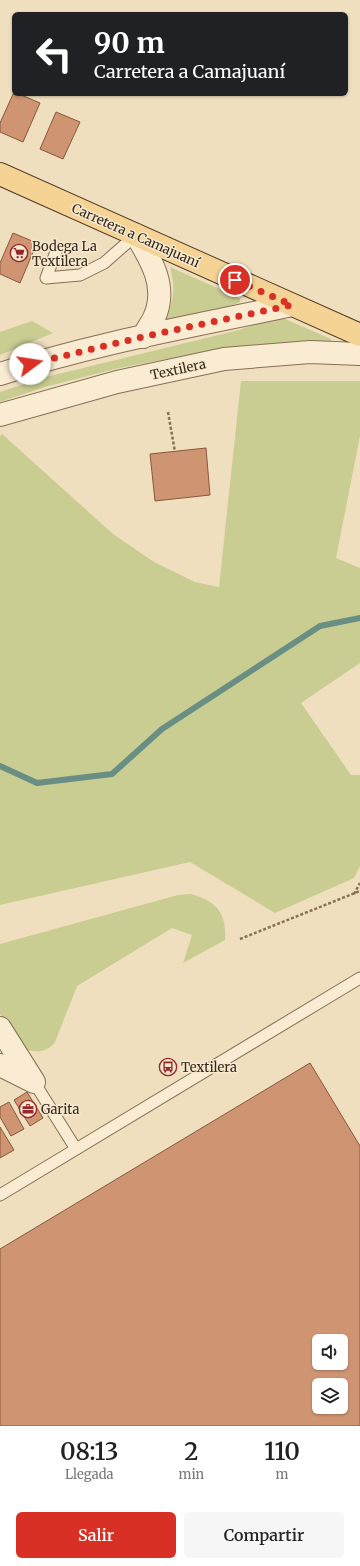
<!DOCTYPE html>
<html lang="es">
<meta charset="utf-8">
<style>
body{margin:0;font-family:Merriweather,serif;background:#f6f6f6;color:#222;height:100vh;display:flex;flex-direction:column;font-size:15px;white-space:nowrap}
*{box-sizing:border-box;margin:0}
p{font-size:13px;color:#767676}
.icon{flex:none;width:22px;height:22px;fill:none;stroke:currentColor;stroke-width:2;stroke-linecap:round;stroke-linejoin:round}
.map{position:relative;height:1426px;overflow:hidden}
.panel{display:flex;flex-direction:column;background:#fff;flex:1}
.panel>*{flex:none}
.top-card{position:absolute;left:12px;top:12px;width:336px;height:84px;border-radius:6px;box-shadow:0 1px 3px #0004;background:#202124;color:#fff;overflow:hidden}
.buttons{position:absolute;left:312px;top:1334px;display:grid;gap:8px}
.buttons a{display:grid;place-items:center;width:36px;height:36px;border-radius:6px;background:#fff;box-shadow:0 1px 3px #0004;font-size:20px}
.pin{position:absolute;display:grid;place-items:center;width:34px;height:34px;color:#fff;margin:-17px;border:2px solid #fff;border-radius:50%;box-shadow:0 1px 4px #0007}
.me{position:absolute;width:44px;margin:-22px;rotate:76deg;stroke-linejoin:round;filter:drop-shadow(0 0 3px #0008)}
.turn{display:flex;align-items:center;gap:14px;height:84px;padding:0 16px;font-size:18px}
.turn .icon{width:52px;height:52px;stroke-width:2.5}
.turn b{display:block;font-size:28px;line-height:34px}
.eta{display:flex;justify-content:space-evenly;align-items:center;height:68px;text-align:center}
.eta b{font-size:24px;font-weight:600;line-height:28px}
.button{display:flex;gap:8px;margin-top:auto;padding:8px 16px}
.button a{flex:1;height:46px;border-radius:6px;background:#d93025;color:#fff;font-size:16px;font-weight:600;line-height:46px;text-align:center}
.button a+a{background:#f6f6f6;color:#222}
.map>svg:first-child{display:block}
.green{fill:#c9cd92}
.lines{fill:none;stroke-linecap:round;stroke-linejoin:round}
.stream{stroke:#698f84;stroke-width:6}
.building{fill:#cf9573;stroke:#88573b;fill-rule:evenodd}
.lane-casing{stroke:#886f56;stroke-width:13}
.street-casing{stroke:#886f56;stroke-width:24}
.primary-casing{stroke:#553d2b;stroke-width:24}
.path{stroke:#886f56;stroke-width:2.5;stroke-dasharray:3 2;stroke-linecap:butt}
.lane{stroke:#faecd2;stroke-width:11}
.street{stroke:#faecd2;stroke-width:22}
.primary{stroke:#f5d394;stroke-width:22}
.route{stroke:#d93025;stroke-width:7;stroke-dasharray:0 12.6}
.labels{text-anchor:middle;stroke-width:3;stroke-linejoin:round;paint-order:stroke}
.street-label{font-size:13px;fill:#37281c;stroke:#f6e9ce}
.poi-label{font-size:13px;fill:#37281c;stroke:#f6e9ce;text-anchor:start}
</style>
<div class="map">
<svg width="360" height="1426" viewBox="0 0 360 1426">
<rect width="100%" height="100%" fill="#efdfbe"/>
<path class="green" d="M170,267L240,298V302L234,305L162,323C174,303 176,290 170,267Z
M278,316L331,339V343L258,344L214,350L119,368L45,387L0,402V392L46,377L239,330Z
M32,321L53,333L0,355V332Z
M241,381H360V436L336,558L360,568V663L301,703L351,775H360V866L354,878L275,913L190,862L0,905V436L2,434L113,534L154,562L195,582L219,587Z
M191,894C216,901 227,913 225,940L183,963L192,935L172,928L77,986L55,1042C46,1054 35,1052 22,1049L0,1014V944L178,895Z"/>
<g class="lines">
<path class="stream" d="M0,766L37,783L112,774L162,729L320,626L360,618"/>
</g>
<path class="building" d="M14,92V94H19L40,103L23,142L0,132V123Z
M56,112L80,122L63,159L40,149Z
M13,233L37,243L20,283L0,274V263Z
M206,448L210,495L155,501L150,454Z
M310,1063L360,1146V1426H0V1249ZM319,1341H341V1363H319ZM319,1385H341V1407H319Z
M27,1092L43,1118L30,1126L14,1100Z
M9,1102L24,1129L11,1136L0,1117V1107Z
M0,1127L14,1150L0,1158Z"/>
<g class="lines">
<defs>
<path id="lane" d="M57,249L46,278L80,275L104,263L136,235
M34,1082L76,1149
M0,1195L360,978"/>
<path id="street" d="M136,235C152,261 168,288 154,318C151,324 146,331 143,337
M0,374C95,343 194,326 292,305
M0,415L117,382L224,359L310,352L360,354
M0,1028L34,1082L0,1065"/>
<path id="primary" d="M0,174L360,335"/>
</defs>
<use href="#lane" class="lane-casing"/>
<use href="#street" class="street-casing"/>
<use href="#primary" class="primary-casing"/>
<path class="path" d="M168,412L175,452
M354,894L360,883
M240,939L360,891"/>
<use href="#lane" class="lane"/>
<use href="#street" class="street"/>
<use href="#primary" class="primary"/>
</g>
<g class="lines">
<path class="route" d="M30,364L142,337L292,305L235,280"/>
</g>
<defs>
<symbol id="supermarket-ring" viewBox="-11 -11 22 22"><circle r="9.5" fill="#f6e9ce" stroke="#99242a" stroke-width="1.5"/><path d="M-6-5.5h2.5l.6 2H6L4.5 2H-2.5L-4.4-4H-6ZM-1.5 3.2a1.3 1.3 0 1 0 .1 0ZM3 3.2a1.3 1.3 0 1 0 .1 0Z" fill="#99242a"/></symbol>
<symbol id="bus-ring" viewBox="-11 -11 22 22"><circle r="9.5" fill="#f6e9ce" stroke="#99242a" stroke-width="1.5"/><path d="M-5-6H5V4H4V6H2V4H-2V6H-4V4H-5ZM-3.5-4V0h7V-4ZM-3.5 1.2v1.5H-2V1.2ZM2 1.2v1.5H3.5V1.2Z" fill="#99242a"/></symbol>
<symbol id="office-ring" viewBox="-11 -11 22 22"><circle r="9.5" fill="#f6e9ce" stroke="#99242a" stroke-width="1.5"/><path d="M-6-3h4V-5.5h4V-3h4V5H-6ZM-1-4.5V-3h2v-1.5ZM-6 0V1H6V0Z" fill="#99242a"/></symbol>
</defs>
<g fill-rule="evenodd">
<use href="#supermarket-ring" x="9" y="243" width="20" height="20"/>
<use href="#bus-ring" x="158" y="1057" width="20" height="20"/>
<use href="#office-ring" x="18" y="1099" width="20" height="20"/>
</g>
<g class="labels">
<g class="street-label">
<text transform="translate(136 235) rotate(24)" y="5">Carretera a Camajuaní</text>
<text transform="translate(178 369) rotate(-12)" y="5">Textilera</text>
</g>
<g class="poi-label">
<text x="32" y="251">Bodega La<tspan x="32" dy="15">Textilera</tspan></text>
<text x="181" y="1072">Textilera</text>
<text x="41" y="1114">Garita</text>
</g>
</g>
</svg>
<div class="buttons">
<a><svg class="icon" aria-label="sound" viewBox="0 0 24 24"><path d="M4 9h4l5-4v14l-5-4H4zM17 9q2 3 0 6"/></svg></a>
<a><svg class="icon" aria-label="layers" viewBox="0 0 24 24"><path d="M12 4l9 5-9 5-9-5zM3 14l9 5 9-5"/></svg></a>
</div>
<div class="pin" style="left:235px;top:280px;background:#d93025"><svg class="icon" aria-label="arrive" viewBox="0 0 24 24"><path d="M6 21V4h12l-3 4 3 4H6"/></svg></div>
<svg class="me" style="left:30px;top:364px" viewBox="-20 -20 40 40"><circle r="19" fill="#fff"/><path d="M0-13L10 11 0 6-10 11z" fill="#d93025"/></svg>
<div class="top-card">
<div class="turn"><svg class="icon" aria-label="left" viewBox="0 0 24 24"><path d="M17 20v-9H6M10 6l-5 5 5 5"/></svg><div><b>90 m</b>Carretera a Camajuaní</div></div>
</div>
</div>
<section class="panel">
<div class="eta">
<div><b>08:13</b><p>Llegada</p></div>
<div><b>2</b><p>min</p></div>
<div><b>110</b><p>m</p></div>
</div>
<div class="button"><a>Salir</a><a>Compartir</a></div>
</section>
